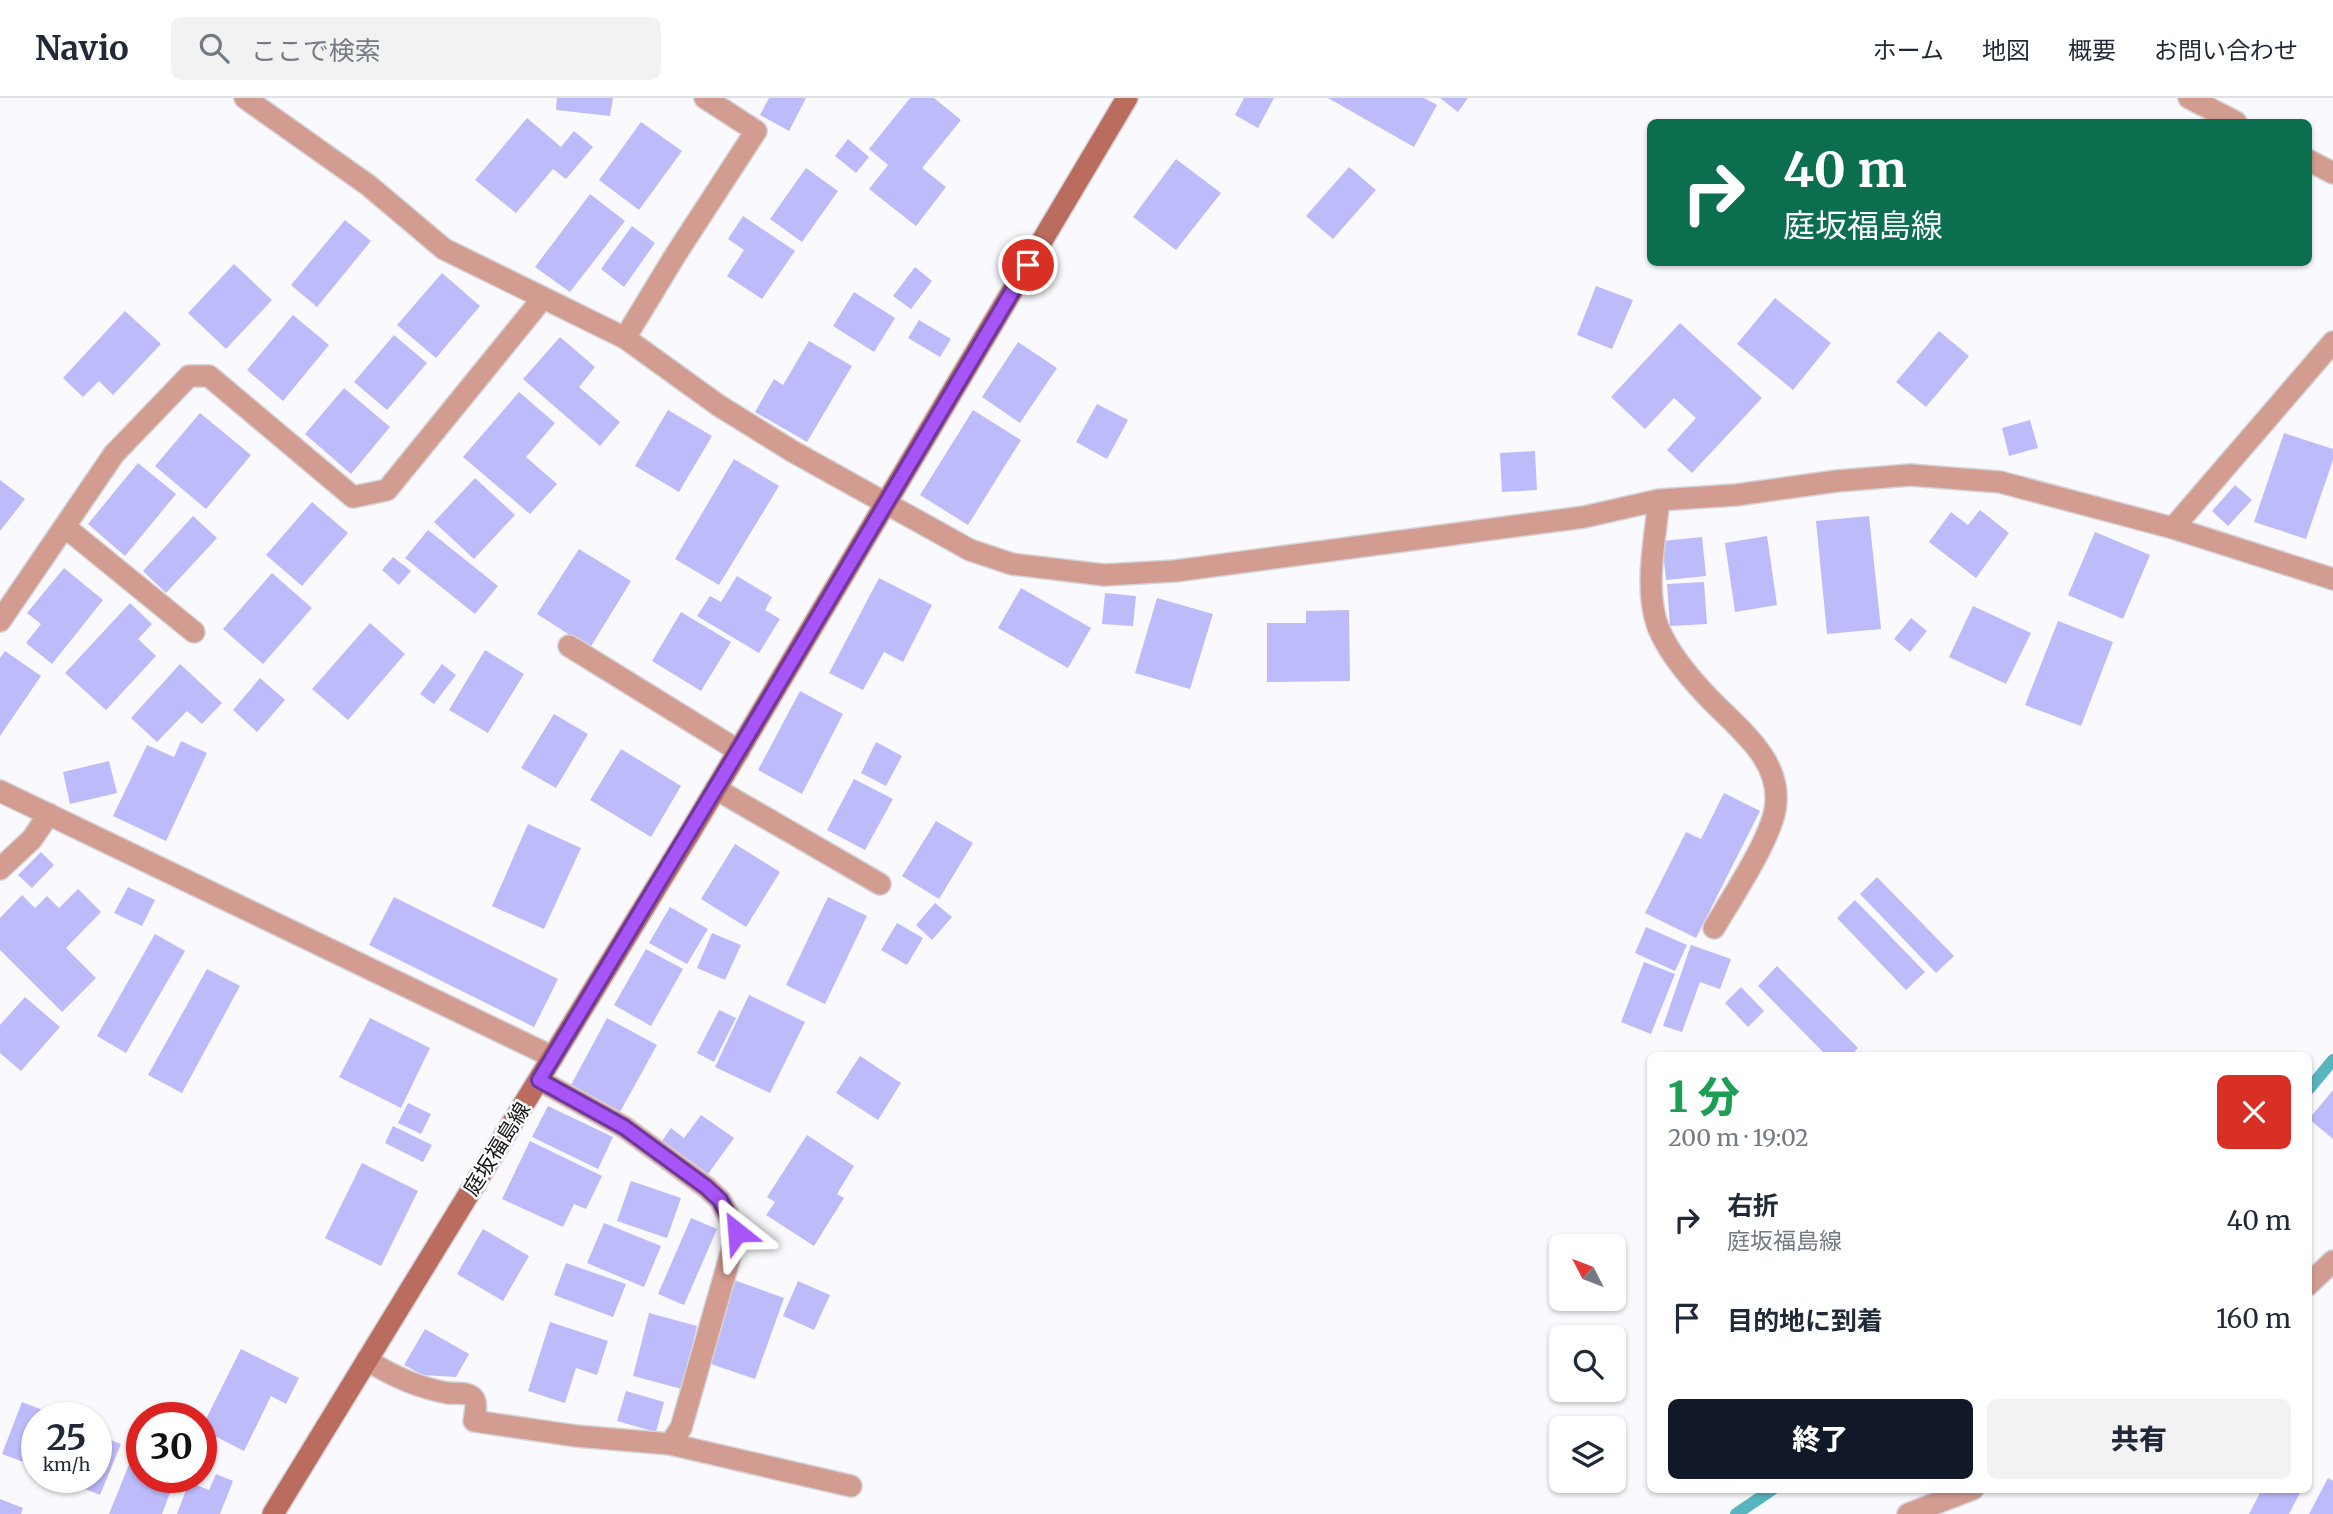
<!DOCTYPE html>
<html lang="ja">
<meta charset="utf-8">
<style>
body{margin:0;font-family:Merriweather,"Noto Sans JP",serif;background:#f2f2f3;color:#1f2937;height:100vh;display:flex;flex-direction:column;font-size:26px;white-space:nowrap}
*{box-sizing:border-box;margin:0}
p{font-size:23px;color:#747a83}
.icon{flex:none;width:38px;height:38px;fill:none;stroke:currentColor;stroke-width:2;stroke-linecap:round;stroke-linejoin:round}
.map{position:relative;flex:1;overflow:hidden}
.panel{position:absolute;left:1647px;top:954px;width:665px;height:441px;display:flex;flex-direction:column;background:#fff;border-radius:10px;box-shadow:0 2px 5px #0004}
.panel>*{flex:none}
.banner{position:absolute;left:1647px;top:21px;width:665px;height:147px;border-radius:10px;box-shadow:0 2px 5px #0004;background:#0b6e4f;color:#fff;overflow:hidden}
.needle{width:46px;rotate:312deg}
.controls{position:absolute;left:1549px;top:1136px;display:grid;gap:14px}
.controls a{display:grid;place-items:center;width:77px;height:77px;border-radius:10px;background:#fff;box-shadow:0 2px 5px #0004;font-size:35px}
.speed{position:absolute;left:21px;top:1304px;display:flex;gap:14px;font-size:35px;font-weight:700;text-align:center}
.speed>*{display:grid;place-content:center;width:91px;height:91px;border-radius:50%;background:#fff;box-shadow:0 2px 5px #0004;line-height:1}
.speed small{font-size:18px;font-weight:400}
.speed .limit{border:10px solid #d22;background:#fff;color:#111}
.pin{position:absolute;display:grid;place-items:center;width:60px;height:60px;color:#fff;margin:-30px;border:4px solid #fff;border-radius:50%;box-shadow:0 2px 7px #0007}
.me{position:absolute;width:77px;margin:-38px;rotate:332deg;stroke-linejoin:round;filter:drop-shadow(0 0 5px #0008)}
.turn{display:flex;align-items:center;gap:24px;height:147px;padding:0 21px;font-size:32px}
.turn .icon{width:91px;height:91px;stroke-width:2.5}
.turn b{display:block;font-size:49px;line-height:60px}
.round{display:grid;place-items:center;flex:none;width:74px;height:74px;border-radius:10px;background:#f2f2f3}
.summary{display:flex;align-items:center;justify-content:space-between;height:119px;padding:0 21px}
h1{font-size:42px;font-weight:800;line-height:52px;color:#1e9e55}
.primary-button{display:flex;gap:14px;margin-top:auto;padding:14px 21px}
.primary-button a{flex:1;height:80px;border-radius:10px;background:#111827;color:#fff;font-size:28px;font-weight:800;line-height:80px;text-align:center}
.primary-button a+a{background:#f2f2f3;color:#1f2937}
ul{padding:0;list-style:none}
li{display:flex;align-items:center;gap:21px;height:98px;padding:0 21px}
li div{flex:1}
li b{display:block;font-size:26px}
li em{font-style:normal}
header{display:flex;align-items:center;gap:42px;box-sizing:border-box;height:98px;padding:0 35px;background:#fff;border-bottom:2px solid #e0e1e3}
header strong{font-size:33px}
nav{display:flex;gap:38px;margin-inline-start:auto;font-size:24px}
.search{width:490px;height:63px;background:#f2f2f3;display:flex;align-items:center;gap:18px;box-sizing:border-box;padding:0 24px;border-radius:10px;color:#747a83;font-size:26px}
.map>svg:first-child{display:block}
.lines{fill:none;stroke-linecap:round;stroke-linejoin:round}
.stream{stroke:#58b4bf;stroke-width:12}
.building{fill:#bdbbfa}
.minor-casing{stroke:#d5d5d9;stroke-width:24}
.secondary-casing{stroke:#d5d5d9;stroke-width:24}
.minor{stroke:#d29c91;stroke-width:21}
.secondary{stroke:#ba6d5f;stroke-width:21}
.route-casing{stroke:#6d37a1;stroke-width:18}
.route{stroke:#a855f7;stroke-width:12}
.labels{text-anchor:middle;stroke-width:5;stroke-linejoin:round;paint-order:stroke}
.street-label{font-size:21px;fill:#141415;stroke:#fff}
</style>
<header>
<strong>Navio</strong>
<div class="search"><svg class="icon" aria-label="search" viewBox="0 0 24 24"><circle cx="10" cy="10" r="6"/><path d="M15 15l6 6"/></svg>ここで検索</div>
<nav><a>ホーム</a><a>地図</a><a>概要</a><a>お問い合わせ</a></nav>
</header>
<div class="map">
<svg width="2333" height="1416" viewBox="0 0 2333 1416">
<rect width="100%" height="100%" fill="#fafafe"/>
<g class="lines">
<path class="stream" d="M2308,992L2333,962
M1736,1416L1773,1391"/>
</g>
<path class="building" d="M557,0H613L610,18L556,12Z
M769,0H806L789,33L760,17Z
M910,0H934L961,22L922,70L946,89L916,128L869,91L888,67L869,51Z
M1244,0H1274L1258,30L1235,17Z
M1328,0H1424L1437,7L1414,49Z
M1440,0H1468L1458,14Z
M527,20L561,49L574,33L593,49L566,81L553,71L516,115L475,82Z
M641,24L682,53L639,112L599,82Z
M848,41L869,59L856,75L835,58Z
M1176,61L1221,95L1176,152L1133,119Z
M1349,69L1376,92L1333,141L1306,118Z
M806,70L838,93L802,144L770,121Z
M590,96L625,123L570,194L535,169Z
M743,118L795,153L762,201L727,178L744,152L728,141Z
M345,122L371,143L317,209L291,187Z
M632,128L655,145L624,189L601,171Z
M234,166L272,202L226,251L188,215Z
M915,169L932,183L911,211L893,198Z
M442,175L480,208L436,260L397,227Z
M1596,188L1633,202L1612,251L1577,237Z
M854,194L895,220L874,254L833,228Z
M1775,200L1831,245L1793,292L1737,246Z
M125,213L161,246L113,297L99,283L83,299L63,280Z
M293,217L329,247L283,303L247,272Z
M919,222L951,241L940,259L908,240Z
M1680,225L1762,300L1692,375L1667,352L1696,320L1674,300L1645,331L1611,299Z
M1939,233L1969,258L1926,309L1896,284Z
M394,237L427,265L387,312L354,284Z
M560,239L595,269L579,289L620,324L600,348L523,281Z
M809,243L852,268L807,344L755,314L774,281L783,287Z
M1018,244L1057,270L1020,325L982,299Z
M344,290L390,329L351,376L305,336Z
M519,294L555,325L526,359L557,386L530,416L463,359Z
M1097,306L1128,322L1107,361L1076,344Z
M668,312L712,338L679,394L635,368Z
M973,312L1021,342L968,427L920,397Z
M200,315L251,357L206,411L155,368Z
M2030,322L2038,350L2009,358L2002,330Z
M2284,335L2333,351V362L2306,441L2254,424Z
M1535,353L1537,392L1502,394L1500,355Z
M734,361L779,388L719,487L675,461Z
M138,365L176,396L125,458L88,426Z
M475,380L515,417L474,461L434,424Z
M0,382L25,401L0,433Z
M2235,387L2252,402L2228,428L2212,413Z
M312,404L348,435L302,488L266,457Z
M1980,412L2009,435L1976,480L1929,444L1951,414L1968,427Z
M193,418L217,440L166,495L143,473Z
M1869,418L1881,531L1827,536L1816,423Z
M428,432L498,488L475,516L405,460Z
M2095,434L2150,457L2123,521L2068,497Z
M1767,438L1777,507L1735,514L1725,445Z
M1702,439L1706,478L1666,482L1662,443Z
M579,451L631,483L590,550L537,516Z
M393,459L411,473L399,487L382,472Z
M64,470L103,502L52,566L26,545L41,526L27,515Z
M272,475L312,510L263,566L223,531Z
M737,478L772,499L765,512L780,521L759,555L697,518L710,498L721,504Z
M879,480L932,507L903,564L884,554L863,592L829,575Z
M1704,484L1707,526L1670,528L1667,486Z
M1021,490L1091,530L1068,570L998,530Z
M1105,495L1136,498L1133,528L1102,526Z
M1157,500L1213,516L1190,591L1135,575Z
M130,505L152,526L138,541L156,558L106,612L65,575Z
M1973,508L2031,535L2006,586L1949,559Z
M1349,512L1350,583L1267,584V525H1306V513Z
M681,514L731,544L701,593L652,563Z
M1911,520L1927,533L1910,554L1894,541Z
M2058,523L2113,544L2081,628L2025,607Z
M370,525L405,556L348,622L312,591Z
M485,552L524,576L488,635L449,612Z
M5,553L41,578L0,638V560Z
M180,566L222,605L202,626L187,613L157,644L131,620Z
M442,566L456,577L434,606L420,596Z
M260,580L285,602L257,634L233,612Z
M800,593L843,616L802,696L758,672Z
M554,616L588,636L556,690L521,670Z
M181,643L207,655L166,743L113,718L147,647L174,659Z
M876,644L902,658L886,688L861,675Z
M621,651L681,688L651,739L590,702Z
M109,663L117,695L70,706L63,674Z
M854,681L893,701L865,752L827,732Z
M1724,695L1760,713L1696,840L1645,815L1686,734L1701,741Z
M936,723L973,745L939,801L902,778Z
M528,726L581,750L544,831L492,808Z
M735,746L780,774L746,829L701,801Z
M41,754L54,767L32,790L18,777Z
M1877,779L1954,858L1936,875L1860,796Z
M128,789L155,802L142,828L114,815Z
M78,791L101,814L66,850L96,880L62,914L0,852V820L22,797L35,810L47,798L59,810Z
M394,799L558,881L534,929L369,847Z
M828,799L867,818L825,906L786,887Z
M1855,802L1925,874L1906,892L1837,820Z
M935,805L952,819L932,842L916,827Z
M670,809L708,831L687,866L649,845Z
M897,825L923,840L907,867L881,852Z
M1646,829L1687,847L1675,873L1635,855Z
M712,835L741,847L725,882L697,870Z
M155,836L185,853L126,955L97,938Z
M1691,847L1731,861L1720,891L1700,884L1682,934L1663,928Z
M646,851L683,871L651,928L614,907Z
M1644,864L1675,876L1651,936L1621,924Z
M1777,868L1858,950L1851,957H1826L1758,888Z
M207,871L240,888L182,995L148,977Z
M1741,889L1764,913L1748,929L1725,905Z
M749,897L805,924L770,995L715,969Z
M25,899L60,929L21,973L0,955V927Z
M719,912L736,920L714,964L697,955Z
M370,920L430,950L401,1010L339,979Z
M607,920L657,947L620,1014L571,987Z
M860,958L901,985L878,1022L836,995Z
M2333,992V1041L2309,1021Z
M408,1005L431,1016L421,1036L398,1025Z
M548,1008L613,1039L598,1071L532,1039Z
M701,1017L734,1040L708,1076L662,1043L671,1030L684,1040Z
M393,1028L432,1047L423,1064L385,1045Z
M807,1037L854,1068L837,1096L844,1100L814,1148L766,1117L775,1104L767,1099Z
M530,1043L602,1078L586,1111L574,1106L563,1129L502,1101Z
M362,1065L418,1093L381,1168L325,1140Z
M631,1083L681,1100L667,1140L617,1123Z
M691,1120L717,1131L684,1207L658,1196Z
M604,1125L661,1148L644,1189L587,1165Z
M483,1131L529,1158L503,1203L457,1176Z
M566,1165L626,1186L613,1219L554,1197Z
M734,1182L784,1200L755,1281L705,1264Z
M798,1183L830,1197L814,1232L783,1218Z
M649,1215L697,1228L682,1291L633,1278Z
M550,1224L608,1243L597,1277L576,1270L565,1305L528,1293Z
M425,1231L469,1256L456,1279L423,1277L404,1267Z
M241,1251L299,1280L286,1306L271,1298L244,1353L201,1331Z
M626,1293L664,1304L656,1334L617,1323Z
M22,1304L61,1319L37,1320V1369L2,1356Z
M96,1336L121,1346L100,1397L60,1381L61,1379H96Z
M130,1364L142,1368V1379H169L175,1382L162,1416H109Z
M216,1376L233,1383L220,1416H177L189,1384L209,1392Z
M2328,1380L2333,1383V1416H2309Z
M2262,1391H2302L2289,1416H2249Z
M0,1401L23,1410L21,1416H0Z"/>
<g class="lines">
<defs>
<path id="minor" d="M245,0L368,87L444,151L625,240L718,307L792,353L970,452L1012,466L1104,477L1175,473L1584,419L1659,402L1736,397L1837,383L1910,377L2000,384L2173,430L2333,481
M2189,0L2236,24
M2308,62L2333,75
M625,240L676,156L756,33L705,0
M1659,402C1655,441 1644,492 1658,529C1668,554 1689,579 1707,598C1737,630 1784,662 1775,712C1769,744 1731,801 1714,830
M65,429L194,534
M2173,430L2333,244
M0,523L114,356L189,278H209L353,399L387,392L543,200
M569,548L739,653
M716,691L880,786
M0,693L553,959
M0,771L32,741L49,716
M539,982L624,1029L706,1089L720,1102L737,1134L681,1330L670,1346
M2308,1187L2333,1163
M367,1262C392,1278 419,1290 448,1295C456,1296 469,1293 474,1301C477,1306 475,1317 474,1323L576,1338L670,1346L851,1388
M1908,1416L1973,1391"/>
<path id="secondary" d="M273,1416L689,736L1127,0"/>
</defs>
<use href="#minor" class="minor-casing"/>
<use href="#secondary" class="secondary-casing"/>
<use href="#minor" class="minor"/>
<use href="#secondary" class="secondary"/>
</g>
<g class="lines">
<defs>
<path id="route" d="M737,1134L720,1102L706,1089L624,1029L539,982L752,630L1028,167"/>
</defs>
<use href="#route" class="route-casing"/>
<use href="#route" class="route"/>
</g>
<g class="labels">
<g class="street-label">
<text transform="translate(497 1051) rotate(-58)" y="7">庭坂福島線</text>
</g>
</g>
</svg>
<div class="controls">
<a><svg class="needle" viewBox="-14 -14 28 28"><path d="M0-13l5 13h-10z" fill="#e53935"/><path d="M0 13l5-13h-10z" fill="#747a83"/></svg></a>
<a><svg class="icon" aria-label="search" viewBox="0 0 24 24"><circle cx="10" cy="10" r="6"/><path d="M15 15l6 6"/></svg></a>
<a><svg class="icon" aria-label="layers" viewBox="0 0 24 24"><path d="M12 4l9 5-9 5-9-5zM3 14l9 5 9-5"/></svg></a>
</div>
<div class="speed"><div>25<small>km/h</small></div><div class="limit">30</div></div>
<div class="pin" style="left:1028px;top:167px;background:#d93025"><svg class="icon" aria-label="arrive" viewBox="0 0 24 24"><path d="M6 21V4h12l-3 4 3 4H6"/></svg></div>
<svg class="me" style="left:737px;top:1134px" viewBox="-20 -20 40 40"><path d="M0-17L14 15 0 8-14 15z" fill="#a855f7" stroke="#fff" stroke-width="4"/></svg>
<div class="banner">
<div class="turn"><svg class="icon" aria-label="right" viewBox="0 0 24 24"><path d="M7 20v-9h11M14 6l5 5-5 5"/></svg><div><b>40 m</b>庭坂福島線</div></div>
</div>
<section class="panel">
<div class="summary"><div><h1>1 分</h1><p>200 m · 19:02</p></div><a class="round" style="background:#d93025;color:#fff"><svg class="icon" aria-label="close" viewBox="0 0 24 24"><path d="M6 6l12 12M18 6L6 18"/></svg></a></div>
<ul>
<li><svg class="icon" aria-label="right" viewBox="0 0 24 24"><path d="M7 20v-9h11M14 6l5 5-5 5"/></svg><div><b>右折</b><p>庭坂福島線</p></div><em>40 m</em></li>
<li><svg class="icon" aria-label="arrive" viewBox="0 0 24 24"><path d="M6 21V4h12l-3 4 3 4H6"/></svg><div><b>目的地に到着</b></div><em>160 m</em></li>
</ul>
<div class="primary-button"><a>終了</a><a>共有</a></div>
</section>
</div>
